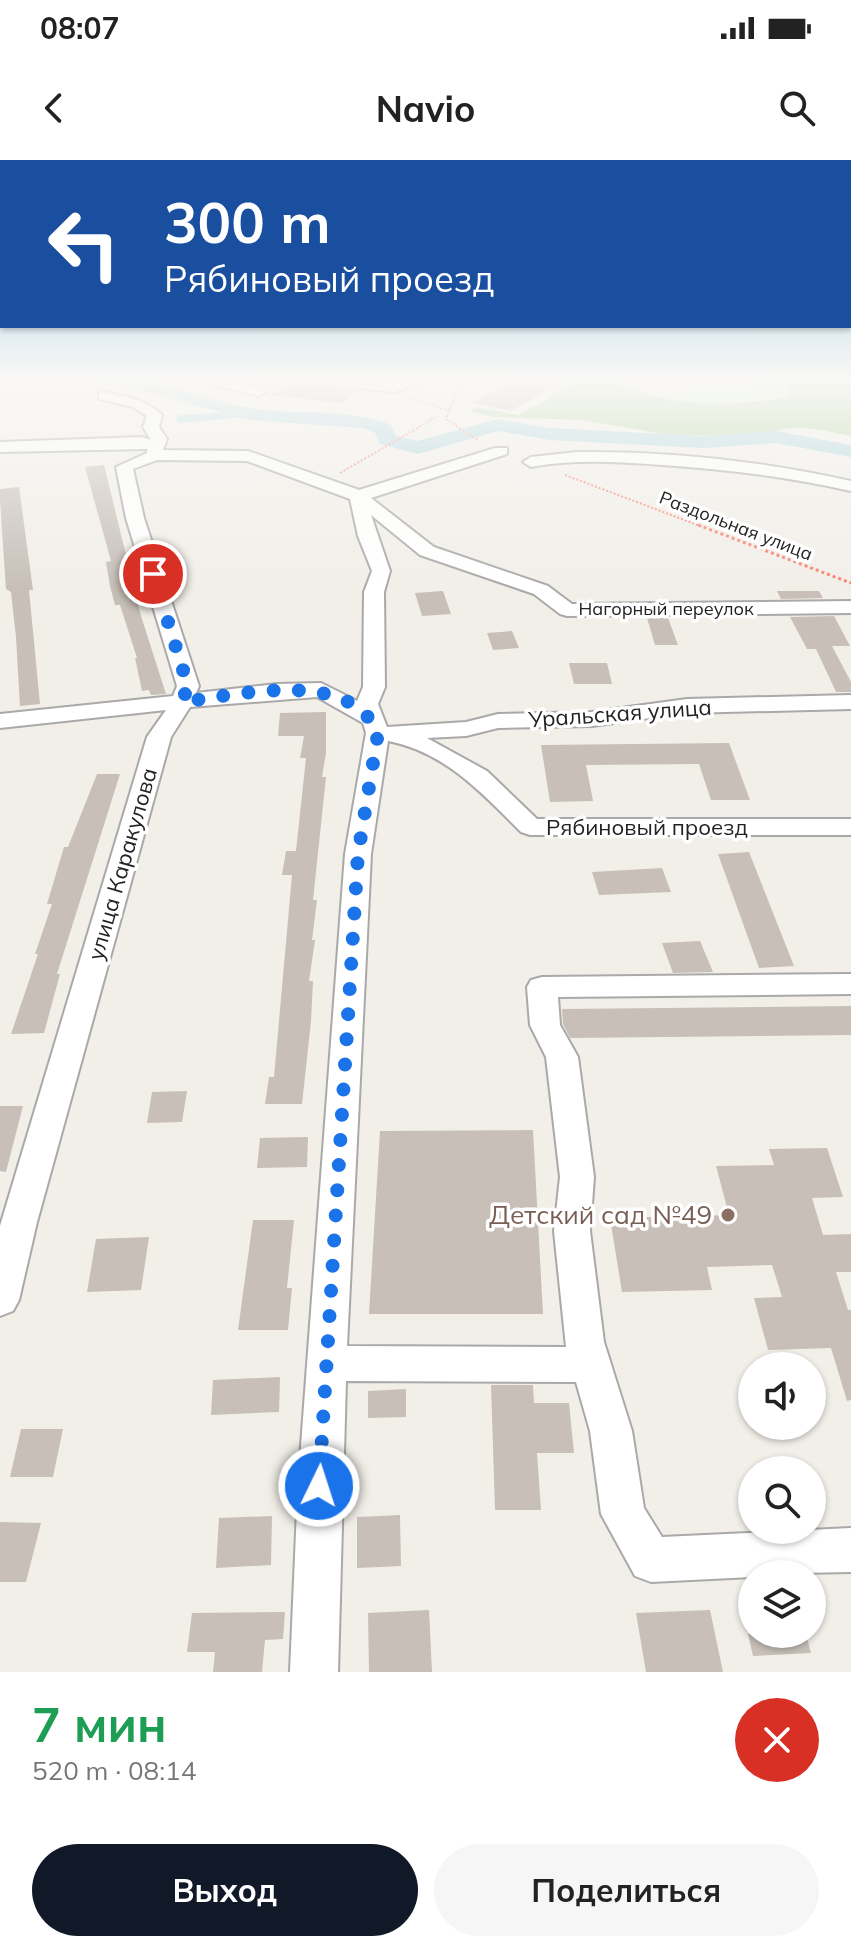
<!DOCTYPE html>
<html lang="ru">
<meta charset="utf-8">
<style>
body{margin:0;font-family:Mulish,sans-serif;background:#f6f6f6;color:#222;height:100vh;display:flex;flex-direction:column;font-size:30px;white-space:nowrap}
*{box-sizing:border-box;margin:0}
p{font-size:26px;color:#767676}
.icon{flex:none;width:44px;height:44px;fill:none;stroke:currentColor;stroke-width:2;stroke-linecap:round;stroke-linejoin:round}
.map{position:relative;height:1512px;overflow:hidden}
.panel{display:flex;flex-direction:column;background:#fff;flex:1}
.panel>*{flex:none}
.guide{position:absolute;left:0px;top:0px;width:852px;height:168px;box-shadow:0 2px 6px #0004;background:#1a4fa0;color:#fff;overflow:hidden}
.fabs{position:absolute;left:738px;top:1192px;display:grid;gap:16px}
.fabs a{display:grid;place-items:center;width:88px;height:88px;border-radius:50%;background:#fff;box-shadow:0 2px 6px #0004;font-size:40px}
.pin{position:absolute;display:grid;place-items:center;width:68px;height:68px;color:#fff;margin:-34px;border:4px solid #fff;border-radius:50%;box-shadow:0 2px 8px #0007}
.me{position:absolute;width:88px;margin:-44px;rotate:4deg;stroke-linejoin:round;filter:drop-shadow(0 0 6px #0008)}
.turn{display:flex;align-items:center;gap:28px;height:168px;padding:0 32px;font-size:36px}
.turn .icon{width:104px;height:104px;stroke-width:2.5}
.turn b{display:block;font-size:56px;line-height:68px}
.round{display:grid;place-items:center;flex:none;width:84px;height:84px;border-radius:42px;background:#f6f6f6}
.headline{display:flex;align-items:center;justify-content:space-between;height:136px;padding:0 32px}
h1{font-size:48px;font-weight:700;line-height:60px;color:#1e9e55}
.button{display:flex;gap:16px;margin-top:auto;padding:16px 32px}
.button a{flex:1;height:92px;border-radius:48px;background:#111827;color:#fff;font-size:32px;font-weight:700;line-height:92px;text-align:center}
.button a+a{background:#f6f6f6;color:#222}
.status{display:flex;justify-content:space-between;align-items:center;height:56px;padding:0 40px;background:#fff;direction:ltr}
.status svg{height:22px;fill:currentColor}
header{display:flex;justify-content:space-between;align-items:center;height:104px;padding:0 32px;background:#fff;font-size:36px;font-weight:700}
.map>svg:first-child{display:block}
.forest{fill:#add19e}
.park{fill:#c8facc}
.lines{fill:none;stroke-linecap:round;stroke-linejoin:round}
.canal{fill:#aad3df;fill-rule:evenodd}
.river{fill:#aad3df;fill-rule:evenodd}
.building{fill:#c7bfb8}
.minor-casing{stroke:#a9a9a9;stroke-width:4}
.path-far1{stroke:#fa8072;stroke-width:2;stroke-dasharray:2 2;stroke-linecap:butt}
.path{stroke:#fa8072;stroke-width:3;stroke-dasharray:3 3;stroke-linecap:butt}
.minor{fill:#fff;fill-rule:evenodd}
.route{stroke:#1a73e8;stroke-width:14;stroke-dasharray:0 25.2}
.education-dot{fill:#8d6e63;stroke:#fff;stroke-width:3}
.labels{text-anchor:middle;stroke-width:7;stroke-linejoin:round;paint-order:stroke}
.far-street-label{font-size:18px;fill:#222;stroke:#fff}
.street-label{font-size:22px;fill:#222;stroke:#fff}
.near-education-label{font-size:26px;fill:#785e54;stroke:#fff;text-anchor:end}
</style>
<div class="status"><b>08:07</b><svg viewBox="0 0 49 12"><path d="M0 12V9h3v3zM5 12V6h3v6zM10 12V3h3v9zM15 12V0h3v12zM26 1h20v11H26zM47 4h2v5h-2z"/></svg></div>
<header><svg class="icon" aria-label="back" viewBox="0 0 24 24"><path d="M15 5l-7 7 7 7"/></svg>Navio<svg class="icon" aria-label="search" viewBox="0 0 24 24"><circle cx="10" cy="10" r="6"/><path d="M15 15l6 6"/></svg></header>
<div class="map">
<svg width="851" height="1512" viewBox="0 0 851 1512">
<rect width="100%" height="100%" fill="#f2efe9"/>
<path class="forest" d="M599,218C667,245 717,250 789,236L790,218H851V276C824,271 790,261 765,276L670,275L580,260L493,257L470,251L475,247L519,255L577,222Z"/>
<path class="park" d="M749,218H787L783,235C742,244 702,244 661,239L697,227L736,232L759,226L757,222Z"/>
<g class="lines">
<path class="canal" d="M251,251L257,254L255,256L180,263L174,259L180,255Z"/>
<path class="river" d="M106,218C156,218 201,239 251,248C297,256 346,247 391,265L396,276L417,281L498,259L550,268L703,276L776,271L851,285V297L776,283L703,288L550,280L498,271L418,294L380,284L375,273L363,268L251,260L108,222Z"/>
</g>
<path class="building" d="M518,218L559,224L511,251L471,243Z
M298,219L307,225L357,231L342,243L270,235Z
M104,305L141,456L166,534L151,535L149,530L142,531L135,498H137L120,445H115L110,426L106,402L111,401L85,307Z
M19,327L33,430H29L40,544L20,546L16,477L11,432L6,429L0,340V329Z
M443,431L451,454L422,456L415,433Z
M777,431H819L823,438L781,439Z
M834,456L850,486H832L851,522V532H836L816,489H807L790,457Z
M647,458H668L678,485H655Z
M512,471L519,488L493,490L487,473Z
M569,503H607L612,524H574Z
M326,552V593L322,617H326L313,740H317L312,780H315L309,821H313L311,861L302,944H265L269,917H274L292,715H282L286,691H296L306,598H300L304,576H278L280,553Z
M729,583L750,640H711L699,604L586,605L593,641L550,642L541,585Z
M97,614H120L57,814H60L44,873L11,874L38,794H35L52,744H47L64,687H68Z
M749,692L794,806L759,808L718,694Z
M662,708L671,732L599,735L592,712Z
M700,781L713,812L673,813L662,783Z
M851,846V875L570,878L563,864L562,849Z
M187,931L182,962L147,963L152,932Z
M0,946H23L6,1012L0,1011Z
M533,970L543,1154H369L380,971Z
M308,977L307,1007L257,1008L260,978Z
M827,988L843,1037L812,1038L823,1075L851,1074V1112H836L848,1150H851V1240L847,1241L831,1188L768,1190L754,1138L782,1137L772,1105L707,1107L712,1130L622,1132L610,1058L729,1055L716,1006L774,1005L769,989Z
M253,1060H294L287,1128H292L288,1170H238Z
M149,1077L141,1130L87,1132L96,1079Z
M280,1217L279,1252L211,1255L213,1220Z
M491,1225H533L534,1243H569L574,1293H537L541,1350H495Z
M406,1229V1257L368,1258V1231Z
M21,1269H63L53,1317H10Z
M400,1355L401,1406L357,1408V1357Z
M272,1356L271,1405L216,1408L219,1358Z
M0,1362L41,1363L26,1422H0Z
M429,1450L432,1512H369L368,1453Z
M710,1450L723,1512H646L636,1453Z
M285,1452L283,1479L265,1480L262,1512H213L215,1492H187L192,1453Z
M748,1474H806L811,1493L753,1496Z"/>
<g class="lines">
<defs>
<path id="minor" d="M184,218H210L264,229L266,232L259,236Z
M300,218C330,217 359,222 389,223C404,224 418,217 433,218L394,232L307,222Z
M104,232C125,237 146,239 162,255L159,267L167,279L163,290L248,291L359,330L495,288H507V294L371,338L434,387L548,426L572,444L851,441V453L567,456L560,454L534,434L420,395L371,355L390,411L384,432L385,527L378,544L387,567L466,562L498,554L592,552L687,539L851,535V549L687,553L592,566L498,568L466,576L427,578L487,611L537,659H851V675H530L521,672C482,633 445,592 388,581L371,694L347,1186L566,1187L554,1071L560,1017L546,897L530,865L527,827L531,820L542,817L851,814V834L558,837L560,865L578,897L594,1017L590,1071L604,1182L632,1271L644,1348L662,1377L851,1368V1412L752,1414V1417L651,1422L635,1416L601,1354L590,1271L576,1222L346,1221L338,1512H290L298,1326L345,694L366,573L363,563L317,537L190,547L171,577L37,1062L19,1140L13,1151L0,1156V1066L147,577L166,550L0,568V554L173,536L177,526L126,358L116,307L147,293V289L0,292V282L141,277L151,280L143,267L147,256L133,247L99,239V233ZM157,300L247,301L350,339L358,376L372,411L364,432L363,527L357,541L321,523L277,524L196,533L199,526L144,358L133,309Z
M577,292C668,291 762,301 851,321V331C788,317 725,309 661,305C617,302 574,299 531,307L523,302L531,297Z"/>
</defs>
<use href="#minor" class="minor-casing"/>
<path class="path-far1" d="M461,218C461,233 449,244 446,259L479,281
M151,234L180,226
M410,237L449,251
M340,313L438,256
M565,315L703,367"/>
<path class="path" d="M698,365L851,423"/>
<use href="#minor" class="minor"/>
</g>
<linearGradient id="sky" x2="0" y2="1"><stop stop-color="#8fc0e4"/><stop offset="0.51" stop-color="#f9f8f5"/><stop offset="1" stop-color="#f9f8f5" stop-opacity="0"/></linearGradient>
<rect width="851" height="429" fill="url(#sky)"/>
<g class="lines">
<path class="route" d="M153,414L188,526L182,542C238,535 348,507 378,573L358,694L319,1326"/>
</g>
<circle class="education-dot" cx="728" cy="1055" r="8"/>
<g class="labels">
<g class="far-street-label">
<text transform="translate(736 366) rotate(21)" y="6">Раздольная улица</text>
<text x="666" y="455">Нагорный переулок</text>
</g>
<g class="street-label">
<text transform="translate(620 553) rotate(-4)" y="8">Уральская улица</text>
<text x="647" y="675">Рябиновый проезд</text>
<text transform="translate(122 704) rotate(-74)" y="8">улица Каракулова</text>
</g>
<g class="near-education-label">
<text x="712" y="1064">Детский сад №49</text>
</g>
</g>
</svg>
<div class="fabs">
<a><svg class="icon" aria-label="sound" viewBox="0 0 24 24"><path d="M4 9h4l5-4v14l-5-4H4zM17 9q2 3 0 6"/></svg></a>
<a><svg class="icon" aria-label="search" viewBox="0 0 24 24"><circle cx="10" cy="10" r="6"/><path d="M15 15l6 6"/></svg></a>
<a><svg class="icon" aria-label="layers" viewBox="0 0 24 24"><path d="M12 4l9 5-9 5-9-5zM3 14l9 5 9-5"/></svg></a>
</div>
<div class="pin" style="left:153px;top:414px;background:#d93025"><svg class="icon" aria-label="arrive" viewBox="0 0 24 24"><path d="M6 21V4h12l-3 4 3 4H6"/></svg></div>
<svg class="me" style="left:319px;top:1326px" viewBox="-20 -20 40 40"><circle r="17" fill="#1a73e8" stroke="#fff" stroke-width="3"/><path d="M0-11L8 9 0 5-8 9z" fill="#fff"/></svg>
<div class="guide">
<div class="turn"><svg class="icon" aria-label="left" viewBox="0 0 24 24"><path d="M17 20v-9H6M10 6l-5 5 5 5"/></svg><div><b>300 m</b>Рябиновый проезд</div></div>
</div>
</div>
<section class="panel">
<div class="headline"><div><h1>7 мин</h1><p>520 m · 08:14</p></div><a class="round" style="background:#d93025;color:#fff"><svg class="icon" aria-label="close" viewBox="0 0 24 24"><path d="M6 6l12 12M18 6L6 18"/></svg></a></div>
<div class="button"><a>Выход</a><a>Поделиться</a></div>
</section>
